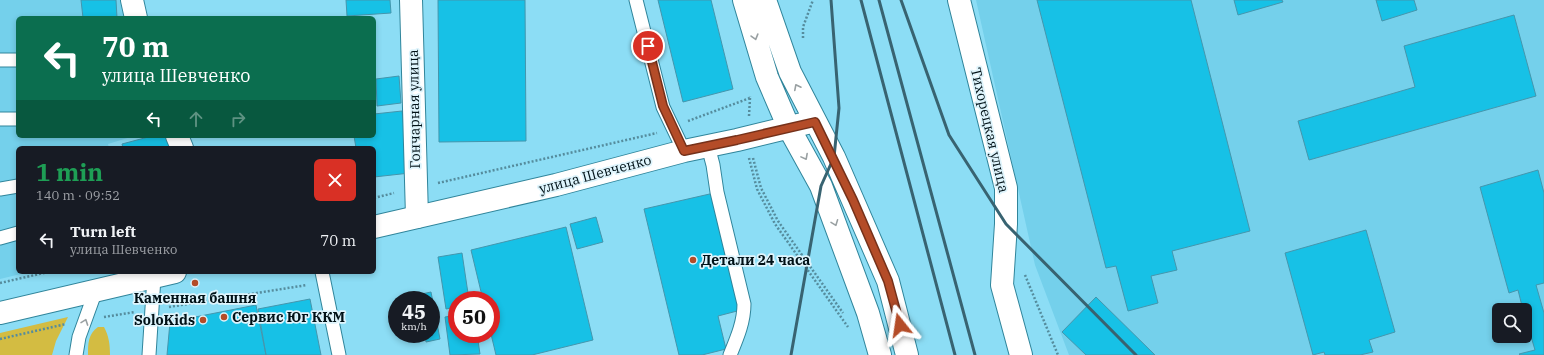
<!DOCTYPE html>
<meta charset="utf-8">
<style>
body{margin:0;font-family:"IBM Plex Serif",serif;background:#242831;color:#f1f3f6;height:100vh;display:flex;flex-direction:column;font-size:15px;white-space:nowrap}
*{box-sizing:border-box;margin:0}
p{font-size:13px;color:#9ea1a6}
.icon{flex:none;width:22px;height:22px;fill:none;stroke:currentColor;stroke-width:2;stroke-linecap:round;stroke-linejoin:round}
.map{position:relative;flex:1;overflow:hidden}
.side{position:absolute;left:16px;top:146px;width:360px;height:128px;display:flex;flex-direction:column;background:#171b24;border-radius:6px;box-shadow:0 2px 6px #0003}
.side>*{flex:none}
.hud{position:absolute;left:16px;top:16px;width:360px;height:122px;border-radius:6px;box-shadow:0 2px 6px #0003;background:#0b6e4f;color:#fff;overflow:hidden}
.controls{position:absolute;left:1492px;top:303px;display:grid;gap:8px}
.controls a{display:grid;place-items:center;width:40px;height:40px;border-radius:6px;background:#171b24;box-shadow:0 2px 6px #0003;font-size:20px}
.speed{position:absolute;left:388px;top:291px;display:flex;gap:8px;font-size:20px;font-weight:700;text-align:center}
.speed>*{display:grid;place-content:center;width:52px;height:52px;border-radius:50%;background:#171b24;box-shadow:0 2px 6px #0003;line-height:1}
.speed small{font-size:10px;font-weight:400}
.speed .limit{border:6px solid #d22;background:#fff;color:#111}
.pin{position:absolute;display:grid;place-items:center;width:34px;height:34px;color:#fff;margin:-17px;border:2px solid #fff;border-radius:50%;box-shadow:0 1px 4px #0007}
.me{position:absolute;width:44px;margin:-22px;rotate:345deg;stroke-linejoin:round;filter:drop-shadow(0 0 3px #0008)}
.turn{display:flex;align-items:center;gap:14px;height:84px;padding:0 20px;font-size:18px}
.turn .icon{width:52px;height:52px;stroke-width:2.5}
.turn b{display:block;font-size:28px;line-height:34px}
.lanes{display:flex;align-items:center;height:38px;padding:0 20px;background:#0003;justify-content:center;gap:20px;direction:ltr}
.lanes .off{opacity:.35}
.round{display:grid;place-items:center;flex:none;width:42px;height:42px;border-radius:6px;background:#242831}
.overview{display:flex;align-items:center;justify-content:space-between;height:68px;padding:0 20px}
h1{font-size:24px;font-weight:700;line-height:30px;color:#1e9e55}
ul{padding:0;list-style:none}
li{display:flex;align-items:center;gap:12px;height:52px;padding:0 20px}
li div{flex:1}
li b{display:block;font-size:15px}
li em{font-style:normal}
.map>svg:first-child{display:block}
.built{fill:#74d0eb;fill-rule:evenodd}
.green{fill:#d3bc42}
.building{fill:#17c1e6;stroke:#4496ad}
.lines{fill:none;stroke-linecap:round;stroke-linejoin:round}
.lane-casing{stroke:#30859b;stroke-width:15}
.street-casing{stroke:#30859b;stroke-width:24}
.secondary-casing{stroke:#30859b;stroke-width:24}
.path{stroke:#558c9d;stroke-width:2.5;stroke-dasharray:2 2;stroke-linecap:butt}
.lane{stroke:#fff;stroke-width:13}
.street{stroke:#fff;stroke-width:22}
.secondary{stroke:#fff;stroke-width:22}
.rail{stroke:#386371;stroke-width:3}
.oneway{stroke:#99a0a2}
.route-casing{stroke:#75311a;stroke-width:10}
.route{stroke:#b44c28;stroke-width:7}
.poi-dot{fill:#b44c28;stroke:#def4fc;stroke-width:1.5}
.labels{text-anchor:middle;stroke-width:3.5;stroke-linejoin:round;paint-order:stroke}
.street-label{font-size:14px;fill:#001117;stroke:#def4fc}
.poi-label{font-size:14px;font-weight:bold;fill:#001117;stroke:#def4fc;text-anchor:start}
</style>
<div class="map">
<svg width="1544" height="355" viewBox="0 0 1544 355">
<rect width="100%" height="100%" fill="#8cddf5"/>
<path class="built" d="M0,0H122L124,18H18V136H134L108,144L109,148H18V272H29L0,279Z
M976,0H1544V355H1069L1035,265ZM1499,310H1525V336H1499Z"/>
<path class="green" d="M68,317L56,341L52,355H0V333Z
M98,327H104C109,336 110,345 110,355H88C88,344 88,334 98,327Z"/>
<path class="building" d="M81,0H116L117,18H83Z
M346,0H390L391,13L347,16Z
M438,0H525L526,141L439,142Z
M658,0H711L733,89L683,102Z
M1037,0H1191L1250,231L1172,251L1177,270L1151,276L1158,303L1128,311L1116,266L1106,268Z
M1234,0H1282L1283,2L1238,15Z
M1376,0H1414L1417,10L1382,21Z
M1514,15L1536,96L1309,160L1298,121L1415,87L1404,46Z
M399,76L401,103L377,106L376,79Z
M402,111L410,173L374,177V148H356L354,136H374V114Z
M152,136H168L172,148H123L122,144Z
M1538,170L1544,193V283L1536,285L1544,313V355H1520L1519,354L1535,350L1525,316V310H1523L1518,290L1509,293L1480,187Z
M714,193L741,310L718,316L726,349L702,355H679L644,209Z
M596,217L603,242L577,249L570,224Z
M566,227L593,340L532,355H496L491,334V300H483L471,250Z
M1366,230L1395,332L1369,340L1373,352L1360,355H1325L1324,352L1313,355L1285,253Z
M462,253L469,300H457V307L446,309L438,257Z
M431,292L440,339L426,342L425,334H431V300H418L417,295Z
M1096,297L1155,355H1086L1062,332Z
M310,299L321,355H266L258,309Z
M256,305L266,355H167L170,322Z
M457,315V334H477L480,354L450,355L445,317Z"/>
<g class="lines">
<defs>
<path id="lane" d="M636,0L663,107L684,151
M0,60H18
M0,119H18
M708,146L713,165L717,192L744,304C744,322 737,338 730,355
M0,189L18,186
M0,238L18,233
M322,272L339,355
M76,355L79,337L96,290
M149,355L154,277"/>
<path id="street" d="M132,0L136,18
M411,0L417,217
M959,0L1006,188V224L1002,285L1021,355
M177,136L182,148"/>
<path id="secondary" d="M744,0L767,77L789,128L821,186L868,313L880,355
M765,0L790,72L834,157L888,281L907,355
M374,227L556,185L684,151L737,140L815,121
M0,313L175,272"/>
</defs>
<use href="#lane" class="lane-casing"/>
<use href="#street" class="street-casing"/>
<use href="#secondary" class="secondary-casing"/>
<path class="path" d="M803,38V27L813,0
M749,116L750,98
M688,121L750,98V96
M749,158L757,189L775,224L848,327
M753,158L761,188L778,221L843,313
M438,183L657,133
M374,198L394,193
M1025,275L1058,355
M0,283L48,272
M169,307L307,285
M104,317L135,312
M0,339L66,324"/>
<use href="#lane" class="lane"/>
<use href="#street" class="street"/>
<use href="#secondary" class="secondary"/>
<path class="rail" d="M861,0L955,355
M879,0L975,355
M901,0L949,135L1006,224L1136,355
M791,355L821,186L834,157L839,108L831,0"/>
</g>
<defs><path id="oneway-chevron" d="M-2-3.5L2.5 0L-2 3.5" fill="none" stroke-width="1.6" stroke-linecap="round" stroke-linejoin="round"/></defs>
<g class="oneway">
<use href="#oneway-chevron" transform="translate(755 37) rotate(74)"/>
<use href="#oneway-chevron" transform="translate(797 87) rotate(-117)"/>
<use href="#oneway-chevron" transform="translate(805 157) rotate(62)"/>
<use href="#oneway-chevron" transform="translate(835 223) rotate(69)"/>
<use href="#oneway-chevron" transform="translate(85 322) rotate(-70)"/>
</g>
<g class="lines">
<defs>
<path id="route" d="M648,46L663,106L684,151L737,140L815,122L853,200L888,281L900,325"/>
</defs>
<use href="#route" class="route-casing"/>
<use href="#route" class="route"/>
</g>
<g class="poi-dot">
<circle cx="693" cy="260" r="4"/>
<circle cx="195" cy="283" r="4"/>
<circle cx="224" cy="317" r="4"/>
<circle cx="203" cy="320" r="4"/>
</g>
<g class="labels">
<g class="street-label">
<text transform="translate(414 109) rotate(-91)" y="5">Гончарная улица</text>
<text transform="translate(990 130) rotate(77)" y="5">Тихорецкая улица</text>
<text transform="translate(595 174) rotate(-15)" y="5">улица Шевченко</text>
</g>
<g class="poi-label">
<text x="701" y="265">Детали 24 часа</text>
<text x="195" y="303" text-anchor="middle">Каменная башня</text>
<text x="232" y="322">Сервис Юг ККМ</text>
<text x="195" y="325" text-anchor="end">SoloKids</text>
</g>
</g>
</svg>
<div class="controls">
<a><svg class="icon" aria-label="search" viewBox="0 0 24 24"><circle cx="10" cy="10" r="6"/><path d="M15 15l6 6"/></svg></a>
</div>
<div class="speed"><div>45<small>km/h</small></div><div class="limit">50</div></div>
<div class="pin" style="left:648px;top:46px;background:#d93025"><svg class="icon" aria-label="arrive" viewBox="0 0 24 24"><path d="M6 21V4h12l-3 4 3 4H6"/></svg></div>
<svg class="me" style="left:900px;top:325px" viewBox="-20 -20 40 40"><path d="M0-17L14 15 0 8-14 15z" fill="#b44c28" stroke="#fff" stroke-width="4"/></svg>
<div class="hud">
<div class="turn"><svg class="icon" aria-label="left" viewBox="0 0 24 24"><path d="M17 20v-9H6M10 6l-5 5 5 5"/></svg><div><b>70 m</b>улица Шевченко</div></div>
<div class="lanes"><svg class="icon" aria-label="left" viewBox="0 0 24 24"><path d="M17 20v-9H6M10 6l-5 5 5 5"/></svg><svg class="icon off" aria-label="ahead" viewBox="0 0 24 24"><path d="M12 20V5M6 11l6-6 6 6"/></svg><svg class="icon off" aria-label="right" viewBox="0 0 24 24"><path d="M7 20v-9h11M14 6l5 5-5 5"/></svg></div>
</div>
<section class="side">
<div class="overview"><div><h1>1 min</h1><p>140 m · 09:52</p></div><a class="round" style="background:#d93025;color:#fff"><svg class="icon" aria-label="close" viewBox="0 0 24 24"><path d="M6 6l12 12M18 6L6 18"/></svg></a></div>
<ul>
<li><svg class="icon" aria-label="left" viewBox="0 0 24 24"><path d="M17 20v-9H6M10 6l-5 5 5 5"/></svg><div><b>Turn left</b><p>улица Шевченко</p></div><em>70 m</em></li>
</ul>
</section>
</div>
